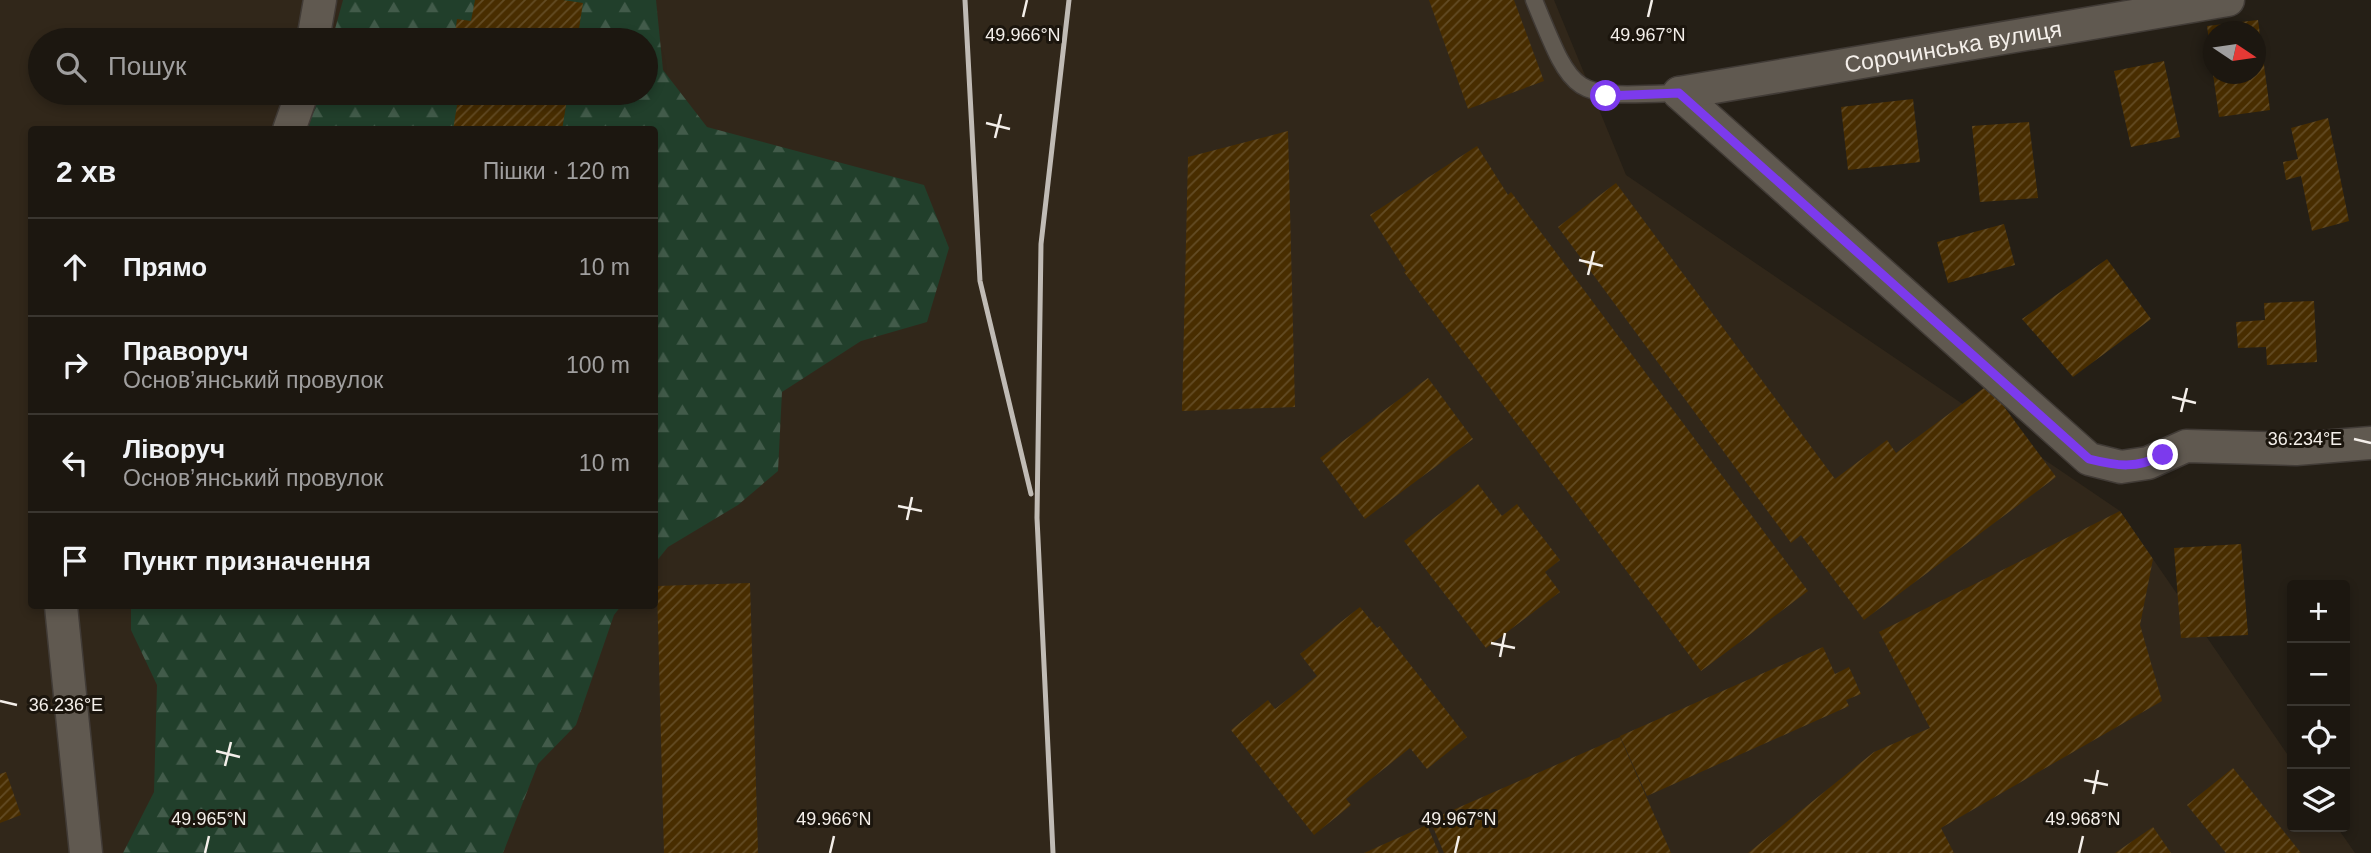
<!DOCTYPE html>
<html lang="uk">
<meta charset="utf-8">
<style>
body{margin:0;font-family:Arial,sans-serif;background:#29241e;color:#f1f3f6}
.controls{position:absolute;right:21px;bottom:21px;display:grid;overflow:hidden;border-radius:7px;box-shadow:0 4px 10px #0003}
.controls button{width:63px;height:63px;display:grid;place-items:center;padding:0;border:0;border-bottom:2px solid #3a3630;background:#1c1710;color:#f1f3f6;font:35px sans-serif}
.compass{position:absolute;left:2203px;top:21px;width:63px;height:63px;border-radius:50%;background:#1c1710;box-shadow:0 4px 10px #0003;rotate:103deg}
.stop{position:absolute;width:21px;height:21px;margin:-16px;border:5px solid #7c3aed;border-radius:50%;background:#fff}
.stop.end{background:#7c3aed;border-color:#fff;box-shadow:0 2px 7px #0008}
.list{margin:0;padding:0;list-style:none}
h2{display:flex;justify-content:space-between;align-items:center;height:91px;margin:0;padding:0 28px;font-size:30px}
h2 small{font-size:23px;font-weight:400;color:#a09f9f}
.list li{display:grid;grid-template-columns:46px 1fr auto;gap:21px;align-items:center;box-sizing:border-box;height:98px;padding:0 28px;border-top:2px solid #3a3630}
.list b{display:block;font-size:26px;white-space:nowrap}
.list p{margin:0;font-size:23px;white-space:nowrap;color:#a09f9f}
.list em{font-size:23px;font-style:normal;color:#a09f9f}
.icon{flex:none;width:38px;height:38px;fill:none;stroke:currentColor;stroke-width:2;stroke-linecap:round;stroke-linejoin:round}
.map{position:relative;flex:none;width:2371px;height:853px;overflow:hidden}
.search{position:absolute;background:#1c1710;box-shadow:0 4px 10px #0003;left:28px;top:28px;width:630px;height:77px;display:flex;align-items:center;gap:18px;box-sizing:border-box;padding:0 24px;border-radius:38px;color:#a09f9f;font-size:26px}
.panel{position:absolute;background:#1c1710;box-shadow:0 4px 10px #0003;left:28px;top:126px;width:630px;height:483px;border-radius:7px}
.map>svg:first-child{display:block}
</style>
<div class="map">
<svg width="2371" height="853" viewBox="0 0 2371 853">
<defs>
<pattern id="forest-firs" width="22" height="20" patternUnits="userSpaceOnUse" patternTransform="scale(1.75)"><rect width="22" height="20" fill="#213f2b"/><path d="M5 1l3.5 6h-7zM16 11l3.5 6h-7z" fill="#425b4a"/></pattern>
<pattern id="building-hatch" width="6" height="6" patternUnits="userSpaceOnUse" patternTransform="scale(1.75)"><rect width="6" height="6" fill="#482d00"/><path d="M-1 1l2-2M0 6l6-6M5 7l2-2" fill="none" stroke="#634c25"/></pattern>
</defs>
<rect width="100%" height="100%" fill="#251f16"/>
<!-- built -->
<path fill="#31271a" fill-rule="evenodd" d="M 0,0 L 1554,0 L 1626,175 L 2120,511 L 2292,761 L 2292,827 L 2337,827 L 2355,853 L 0,853 ZM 40,40 L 646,40 L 646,93 L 40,93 ZM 32,130 L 654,130 L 654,606 L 32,606 Z"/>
<!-- forest -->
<g fill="url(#forest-firs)">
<polygon points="343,0 656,0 663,70 707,127 924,185 949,248 927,322 861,341 782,392 778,471 738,505 668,547 655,563 654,130 308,130 318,93 646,93 646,40 332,40"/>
<polygon points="131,606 621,606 614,615 576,725 538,764 503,853 123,853 154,792 157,685 131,630"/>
</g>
<!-- building -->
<g fill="url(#building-hatch)">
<polygon points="475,0 563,0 583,3 578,35 592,37 592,40 454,40 457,19 471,21"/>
<polygon points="1429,0 1514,0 1544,81 1468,109"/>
<polygon points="2258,20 2270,110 2219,117 2213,74 2256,74 2256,32 2214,32 2212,63 2207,26"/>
<polygon points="2164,61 2180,137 2131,147 2114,71"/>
<polygon points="459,93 568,93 562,130 453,130"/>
<polygon points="1913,99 1920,162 1848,170 1841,107"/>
<polygon points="2328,118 2349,221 2312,231 2301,176 2286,180 2283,162 2298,159 2291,128"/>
<polygon points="2029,122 2038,198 1980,202 1972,126"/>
<polygon points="1288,131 1295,407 1182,411 1188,157"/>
<polygon points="1477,146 1508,195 1511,192 1808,591 1701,671 1404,272 1406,271 1370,215"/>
<polygon points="1616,183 1835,479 1887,440 1896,453 1988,385 2056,477 1864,620 1801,535 1791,543 1558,227"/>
<polygon points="2004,224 2015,265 1948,283 1937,242"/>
<polygon points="2107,259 2151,319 2073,377 2022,319"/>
<polygon points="2314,301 2317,362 2267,365 2266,347 2238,348 2236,322 2265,320 2264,303"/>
<polygon points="1428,378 1473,439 1365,519 1320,458"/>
<polygon points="1478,484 1502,516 1517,504 1560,560 1545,572 1560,592 1486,648 1404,541"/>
<polygon points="2120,511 2153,559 2140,625 2162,701 1941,828 1954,853 1748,853 1874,752 1930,728 1879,632"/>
<polygon points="2241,544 2248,635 2181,638 2174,548"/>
<polygon points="750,583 758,853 664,853 657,586"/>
<polygon points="1360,607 1377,628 1380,626 1467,737 1427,769 1410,748 1346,799 1351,805 1314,835 1231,730 1268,700 1275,709 1317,676 1300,654"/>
<polygon points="1823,647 1835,674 1849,667 1861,694 1846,700 1849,706 1647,796 1620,736"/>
<polygon points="1620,737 1671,853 1444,853 1430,820"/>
<polygon points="2233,768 2301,853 2226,853 2187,805"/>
<polygon points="6,772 21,815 0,823 0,774"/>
<polygon points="1427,825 1439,853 1364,853"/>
<polygon points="2153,827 2171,853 2115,853"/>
</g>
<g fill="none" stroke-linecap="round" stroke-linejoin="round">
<defs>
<path id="lane" d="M 1534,0 C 1575,100 1571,97 1679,93"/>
<g id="street">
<polyline points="313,40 320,0"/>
<polyline points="1679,93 2089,459 2121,467 2148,463 2186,446 2296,449 2371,443"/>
<path id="s1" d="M 1679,93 L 2228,0"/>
<polyline points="289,130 302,93"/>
<polyline points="61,606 86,853"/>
</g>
</defs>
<!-- lane casing -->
<use href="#lane" stroke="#413b36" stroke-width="19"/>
<!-- street casing -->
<use href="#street" stroke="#413b36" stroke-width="35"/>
<!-- lane -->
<use href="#lane" stroke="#605950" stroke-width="16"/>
<!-- street -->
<use href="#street" stroke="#605950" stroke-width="32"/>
<!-- rail -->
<g stroke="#c0bbb5" stroke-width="5">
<polyline points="965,0 980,281 1031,494"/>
<polyline points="1053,853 1037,518 1041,244 1069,0"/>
</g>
</g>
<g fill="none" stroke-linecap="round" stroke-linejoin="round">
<!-- route -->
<path stroke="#7c3aed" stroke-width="9" d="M 1606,96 L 1679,93 L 2089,459 C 2117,466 2137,469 2163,455"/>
</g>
<!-- ticks -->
<path fill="none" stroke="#f4efea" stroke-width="2.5" d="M 1023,17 L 1027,0M 1648,17 L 1652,0M 986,123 L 1010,129M 995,138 L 1001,114M 1579,260 L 1603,266M 1588,275 L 1594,251M 2172,397 L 2196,403M 2181,412 L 2187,388M 2354,439 L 2371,443M 898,506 L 922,511M 907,520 L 912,497M 1491,643 L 1515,648M 1500,657 L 1505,633M 0,701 L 17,705M 216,751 L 240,757M 225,766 L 231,742M 2084,780 L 2108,785M 2093,794 L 2098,770M 205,853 L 209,836M 830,853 L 834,836M 1455,853 L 1459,836M 2079,853 L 2083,836"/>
<g text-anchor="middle" stroke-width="6" stroke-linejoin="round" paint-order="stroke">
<!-- street labels -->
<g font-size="23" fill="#f4efea" stroke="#1b150d">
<text dy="8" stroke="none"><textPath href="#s1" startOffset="278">Сорочинська вулиця</textPath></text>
</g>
</g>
<g font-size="18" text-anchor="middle" fill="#f4efea" stroke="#1b150d" stroke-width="6" stroke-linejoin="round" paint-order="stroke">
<text x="1023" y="41">49.966°N</text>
<text x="1648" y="41">49.967°N</text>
<text x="2305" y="445">36.234°E</text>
<text x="66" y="711">36.236°E</text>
<text x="209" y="825">49.965°N</text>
<text x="834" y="825">49.966°N</text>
<text x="1459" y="825">49.967°N</text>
<text x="2083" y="825">49.968°N</text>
</g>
</svg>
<div class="controls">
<button>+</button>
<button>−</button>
<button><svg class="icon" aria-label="locate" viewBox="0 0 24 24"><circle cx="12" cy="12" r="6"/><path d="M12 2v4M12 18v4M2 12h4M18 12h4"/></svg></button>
<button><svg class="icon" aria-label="layers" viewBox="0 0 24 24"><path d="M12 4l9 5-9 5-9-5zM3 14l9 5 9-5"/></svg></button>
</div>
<svg class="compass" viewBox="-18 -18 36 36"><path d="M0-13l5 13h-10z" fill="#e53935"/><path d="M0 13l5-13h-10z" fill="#a09f9f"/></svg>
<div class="stop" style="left:1606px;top:96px"></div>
<div class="stop end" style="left:2163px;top:455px"></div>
<div class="search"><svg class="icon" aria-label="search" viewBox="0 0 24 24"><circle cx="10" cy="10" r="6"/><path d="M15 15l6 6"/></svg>Пошук</div>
<section class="panel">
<h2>2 хв<small>Пішки · 120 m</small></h2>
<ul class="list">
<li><svg class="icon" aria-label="ahead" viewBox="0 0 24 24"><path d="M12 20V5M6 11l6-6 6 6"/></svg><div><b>Прямо</b></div><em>10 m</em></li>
<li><svg class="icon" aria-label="right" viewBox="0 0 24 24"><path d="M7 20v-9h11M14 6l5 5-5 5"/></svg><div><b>Праворуч</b><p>Основ’янський провулок</p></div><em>100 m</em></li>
<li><svg class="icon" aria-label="left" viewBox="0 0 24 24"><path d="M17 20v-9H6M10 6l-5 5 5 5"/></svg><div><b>Ліворуч</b><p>Основ’янський провулок</p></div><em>10 m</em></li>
<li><svg class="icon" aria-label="arrive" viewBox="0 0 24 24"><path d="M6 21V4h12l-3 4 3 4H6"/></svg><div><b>Пункт призначення</b></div></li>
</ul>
</section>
</div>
